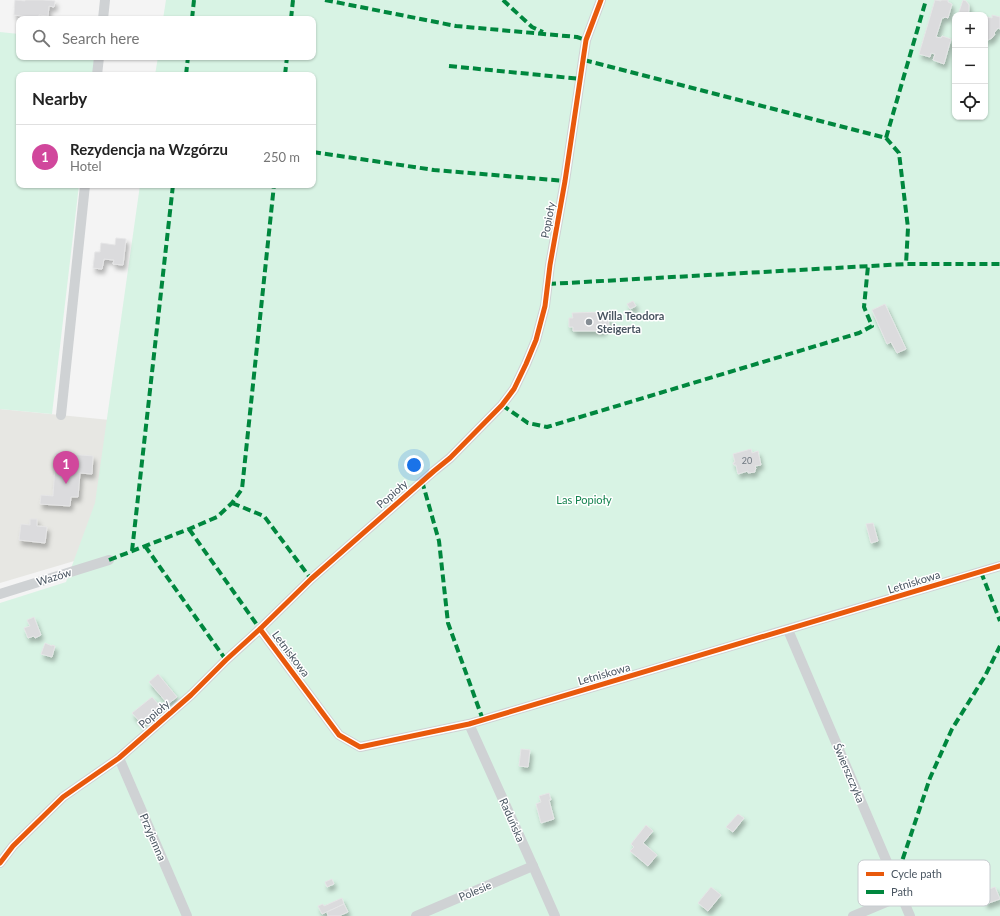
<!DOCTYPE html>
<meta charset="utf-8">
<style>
body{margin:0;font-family:Lato,sans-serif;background:#f6f6f6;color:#222}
.controls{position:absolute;right:12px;top:12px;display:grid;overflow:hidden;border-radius:8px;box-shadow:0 1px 3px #0004}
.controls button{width:36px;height:36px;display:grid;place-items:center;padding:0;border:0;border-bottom:1px solid #e0e0e0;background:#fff;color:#222;font:20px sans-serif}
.you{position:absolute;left:414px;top:465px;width:14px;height:14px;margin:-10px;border:3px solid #fff;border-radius:50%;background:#1a73e8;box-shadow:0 0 0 6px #1a73e833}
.badge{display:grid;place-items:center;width:26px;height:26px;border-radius:50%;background:#0b8043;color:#fff;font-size:13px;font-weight:700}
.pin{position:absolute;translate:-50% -33px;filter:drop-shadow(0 1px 2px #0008)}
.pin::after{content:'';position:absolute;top:21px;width:14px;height:12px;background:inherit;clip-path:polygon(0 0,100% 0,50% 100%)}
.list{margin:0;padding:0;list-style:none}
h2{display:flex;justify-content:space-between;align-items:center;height:52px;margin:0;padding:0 16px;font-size:17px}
h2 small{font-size:13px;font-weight:400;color:#767676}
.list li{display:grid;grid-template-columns:26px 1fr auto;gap:12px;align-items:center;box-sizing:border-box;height:64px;padding:0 16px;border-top:1px solid #e0e0e0}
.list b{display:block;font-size:15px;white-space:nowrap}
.list p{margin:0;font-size:13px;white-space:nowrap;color:#767676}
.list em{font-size:13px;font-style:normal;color:#767676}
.icon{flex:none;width:22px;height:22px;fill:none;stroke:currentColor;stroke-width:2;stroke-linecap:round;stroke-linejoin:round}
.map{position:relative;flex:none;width:1000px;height:916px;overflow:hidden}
.search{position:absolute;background:#fff;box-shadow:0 1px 3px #0004;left:16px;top:16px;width:300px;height:44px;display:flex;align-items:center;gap:10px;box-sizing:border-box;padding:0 14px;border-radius:8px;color:#767676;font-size:15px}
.panel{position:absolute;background:#fff;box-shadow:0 1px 3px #0004;left:16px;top:72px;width:300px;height:116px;border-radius:8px}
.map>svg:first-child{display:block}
</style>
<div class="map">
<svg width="1000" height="916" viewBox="0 0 1000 916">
<defs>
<filter id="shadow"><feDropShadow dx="2.5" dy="4.5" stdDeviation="2" flood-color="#0004"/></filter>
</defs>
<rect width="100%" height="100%" fill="#f4f4f4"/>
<!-- commercial -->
<polygon fill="#e7e7e3" points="0,409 120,421 108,551 0,583"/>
<!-- green -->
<g fill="#d8f3e4" fill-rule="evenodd">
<path d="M 166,0 L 1000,0 L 1000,916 L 0,916 L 0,603 L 66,582 L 95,503 L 140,185 L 313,185 L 313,75 L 155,75 L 158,57 L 313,57 L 313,19 L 163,19 ZM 955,15 L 985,15 L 985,117 L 955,117 Z"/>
<polygon points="0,32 19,34 19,57 95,57 93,75 19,75 19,185 79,185 52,414 0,409"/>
</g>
<!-- building -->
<g fill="#dbdbdd" stroke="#e5e5e6" filter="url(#shadow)">
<polygon points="15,0 25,1 25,0 43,0 55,1 54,7 49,6 48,16 39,15 39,18 14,15"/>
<polygon points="935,0 941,1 941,0 948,0 948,2 952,4 948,18 945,17 944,18 942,18 936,37 941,38 942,36 951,39 944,64 933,60 935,54 931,53 930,57 919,54"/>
<polygon points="963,0 966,1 969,5 969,10 968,15 958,15"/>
<polygon points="992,15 1000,17 1000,29 998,28 994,33 995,34 992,38 986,41 985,25 987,23 986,23 987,17 992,18"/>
<polygon points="116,238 126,239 123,265 113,264 114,260 104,259 102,269 93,268 95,252 100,252 101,243 115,245"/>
<polygon points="633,301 636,306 630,309 627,304"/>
<polygon points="885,304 906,349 897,353 891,342 887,344 872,310"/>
<polygon points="604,312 604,316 608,316 609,326 604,326 604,331 573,331 573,327 569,327 569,318 573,318 572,313"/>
<polygon points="751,449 752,453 758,451 761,465 755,466 756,469 755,470 755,472 748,473 748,471 738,474 736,465 734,465 733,463 735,462 733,454"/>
<polygon points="56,453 93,456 92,474 80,473 78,497 71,497 70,506 40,504 41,495 53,496"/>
<polygon points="30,519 37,519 37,526 47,527 45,543 19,540 21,524 30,525"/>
<polygon points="873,523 878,541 871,543 866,524"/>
<polygon points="34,617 41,635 35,638 34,636 28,638 24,628 30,626 27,620"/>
<polygon points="45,643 52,646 52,645 55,646 52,657 41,654"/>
<polygon points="158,674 177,697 168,704 149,682"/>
<polygon points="152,697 161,707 141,723 132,713"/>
<polygon points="521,749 530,750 528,767 519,766"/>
<polygon points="549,793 551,800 549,800 554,819 541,823 536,804 541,802 539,796"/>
<polygon points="738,814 744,818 733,832 726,827"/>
<polygon points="646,825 653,831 643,843 657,855 648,866 630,851 634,847 631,844"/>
<polygon points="332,879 334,884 327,887 325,882"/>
<polygon points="711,887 721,895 708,911 698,903"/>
<polygon points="995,887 1000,899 986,904 981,892"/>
<polygon points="342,898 344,904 322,914 318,906 323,904 324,906"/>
<polygon points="344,904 348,912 339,916 328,916 327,912"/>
</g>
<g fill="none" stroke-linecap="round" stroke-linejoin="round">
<!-- minor -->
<g stroke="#cfd2d4" stroke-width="10">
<polyline points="103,19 105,0"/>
<polyline points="97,75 99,57"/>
<polyline points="61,415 85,185"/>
<polyline points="0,594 109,560"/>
<polyline points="260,629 339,735 360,747 469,724 1000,566"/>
<polyline points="788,630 910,916"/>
<polyline points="469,724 533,866 555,916"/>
<polyline points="119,758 187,916"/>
<polyline points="0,863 13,846 63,797 119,758 191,695 226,660 260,629 311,579 434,471 450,458 502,405 514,389 526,364 536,340 545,306 550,265 565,181 586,40 601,0"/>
<polyline points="416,916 533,866"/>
<polyline points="853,916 901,896"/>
</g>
<!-- quiet -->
<g stroke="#00873e" stroke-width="4" stroke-dasharray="8 4" stroke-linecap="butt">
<polyline points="325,0 456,26 577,37 586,40"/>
<polyline points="503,0 532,27 543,32"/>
<polyline points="192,19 194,0"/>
<polyline points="291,19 293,0"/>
<polyline points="584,60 886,138 926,0"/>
<polyline points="449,66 581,79"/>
<polyline points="186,75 188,57"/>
<polyline points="285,75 287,57"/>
<polyline points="886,138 899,153 908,228 906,264"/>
<polyline points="313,152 434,170 565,181"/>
<polyline points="548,284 906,264 1000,264"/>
<polyline points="502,405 528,423 547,427 859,333 872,326 864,307 868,266"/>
<polyline points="422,481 439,541 448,623 483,720"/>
<polyline points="232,503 264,516 311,579"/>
<polyline points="189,529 260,629"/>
<polyline points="145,546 226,660"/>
<polyline points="132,551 173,185"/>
<polyline points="109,560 189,529 217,517 232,503 242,489 274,185"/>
<polyline points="981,572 1000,621"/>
<polyline points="895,882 930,778 952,729 985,676 1000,646"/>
</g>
<defs>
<g id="cycleway">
<polyline points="260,629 339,735 360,747 469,724 1000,566"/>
<polyline points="0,863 13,846 63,797 119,758 191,695 226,660 260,629 311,579 434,471 450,458 502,405 514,389 526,364 536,340 545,306 550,265 565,181 586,40 601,0"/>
</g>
</defs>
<!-- cycleway casing -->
<use href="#cycleway" stroke="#fff" stroke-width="8"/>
<!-- cycleway -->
<use href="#cycleway" stroke="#e8590c" stroke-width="5"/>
</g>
<!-- markers -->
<circle fill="#858d94" stroke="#fff" stroke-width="1.5" cx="589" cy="322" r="4"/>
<g text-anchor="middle" stroke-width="3" stroke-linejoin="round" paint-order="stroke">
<!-- number labels -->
<g font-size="9" fill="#6f7881">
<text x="747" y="464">20</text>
</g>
<!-- street labels -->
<g font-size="11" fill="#495561" stroke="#fff">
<text transform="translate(548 220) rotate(-79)" y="4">Popioły</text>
<text transform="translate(392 494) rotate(-41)" y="4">Popioły</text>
<text transform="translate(54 577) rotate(-17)" y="4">Wazów</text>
<text transform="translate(914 582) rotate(-17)" y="4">Letniskowa</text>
<text transform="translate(291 654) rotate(53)" y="4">Letniskowa</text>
<text transform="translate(604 674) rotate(-16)" y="4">Letniskowa</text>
<text transform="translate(154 714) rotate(-41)" y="4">Popioły</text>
<text transform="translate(849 773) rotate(67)" y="4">Świerszczyka</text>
<text transform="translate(512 820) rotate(66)" y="4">Raduńska</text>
<text transform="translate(153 837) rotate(67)" y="4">Przyjemna</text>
<text transform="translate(475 891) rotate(-23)" y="4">Polesie</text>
</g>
<!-- poi labels -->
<g font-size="11" font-weight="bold" fill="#495561" stroke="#fff" text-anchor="start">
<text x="597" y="320">Willa Teodora<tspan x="597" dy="13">Steigerta</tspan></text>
</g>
<!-- park labels -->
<g font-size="11" fill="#14834f" stroke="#fff">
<text x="584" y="504">Las Popioły</text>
</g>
</g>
<!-- legend -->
<rect x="858" y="860" width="132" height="46" rx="6" fill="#fff" stroke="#c8ccd0" stroke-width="1"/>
<rect x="866" y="872" width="18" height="4" fill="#e8590c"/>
<rect x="866" y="890" width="18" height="4" fill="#00873e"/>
<g font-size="11" fill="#495561">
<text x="891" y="878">Cycle path</text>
<text x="891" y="896">Path</text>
</g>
</svg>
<div class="controls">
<button>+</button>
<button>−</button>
<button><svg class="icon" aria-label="locate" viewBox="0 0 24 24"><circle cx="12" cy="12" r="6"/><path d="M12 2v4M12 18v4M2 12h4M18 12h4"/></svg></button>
</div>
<div class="you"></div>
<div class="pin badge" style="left:66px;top:484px;background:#d1479c">1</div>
<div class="search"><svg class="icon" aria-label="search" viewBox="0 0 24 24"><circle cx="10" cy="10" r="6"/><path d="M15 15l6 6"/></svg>Search here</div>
<section class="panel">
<h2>Nearby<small></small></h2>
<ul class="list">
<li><span class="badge" style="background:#d1479c">1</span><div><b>Rezydencja na Wzgórzu</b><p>Hotel</p></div><em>250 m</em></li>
</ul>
</section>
</div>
